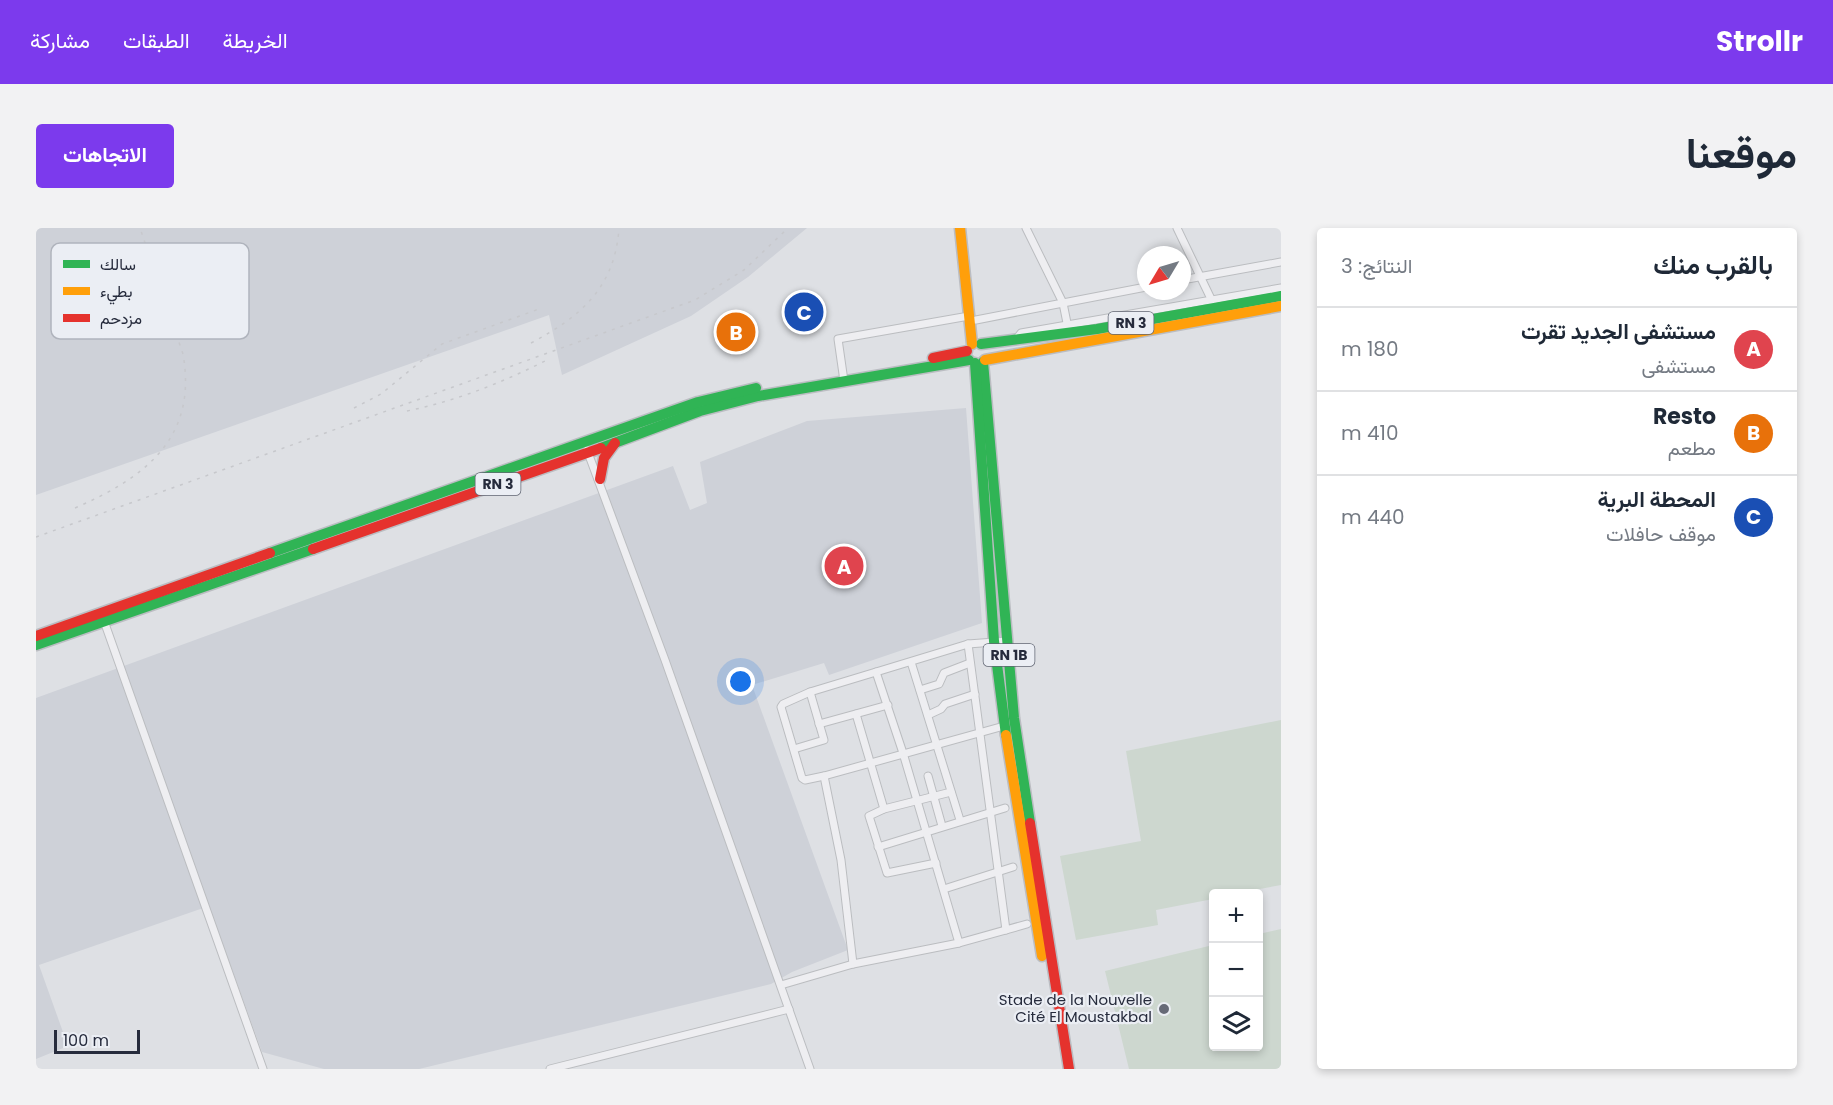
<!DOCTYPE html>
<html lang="ar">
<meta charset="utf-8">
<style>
body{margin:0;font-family:Poppins,Vazirmatn,sans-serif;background:#f2f2f3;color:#1f2937;direction:rtl}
.controls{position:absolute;right:18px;bottom:18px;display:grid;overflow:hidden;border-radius:6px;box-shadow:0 3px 9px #0003}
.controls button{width:54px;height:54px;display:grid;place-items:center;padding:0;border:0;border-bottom:2px solid #e0e1e3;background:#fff;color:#1f2937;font:30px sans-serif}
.compass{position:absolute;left:1101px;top:18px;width:54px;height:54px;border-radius:50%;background:#fff;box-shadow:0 3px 9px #0003;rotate:232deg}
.scale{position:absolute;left:18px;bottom:15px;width:86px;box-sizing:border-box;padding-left:6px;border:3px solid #262b3c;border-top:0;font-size:16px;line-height:21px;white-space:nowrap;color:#262b3c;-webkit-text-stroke:4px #ebeef4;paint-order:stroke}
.you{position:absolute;left:705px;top:454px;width:21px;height:21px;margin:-15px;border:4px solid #fff;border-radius:50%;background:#1a73e8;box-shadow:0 0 0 9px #1a73e833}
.badge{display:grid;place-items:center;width:39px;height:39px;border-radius:50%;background:#7c3aed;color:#fff;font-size:20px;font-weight:700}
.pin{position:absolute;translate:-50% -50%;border:3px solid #fff;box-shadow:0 2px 6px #0006}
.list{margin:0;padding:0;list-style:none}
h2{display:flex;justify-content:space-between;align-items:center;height:78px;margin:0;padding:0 24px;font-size:26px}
h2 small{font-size:20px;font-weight:400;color:#747a83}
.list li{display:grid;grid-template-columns:39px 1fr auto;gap:18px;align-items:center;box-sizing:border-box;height:84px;padding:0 24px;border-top:2px solid #e0e1e3}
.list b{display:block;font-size:22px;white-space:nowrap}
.list p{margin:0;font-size:20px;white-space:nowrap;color:#747a83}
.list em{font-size:20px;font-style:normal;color:#747a83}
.icon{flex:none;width:33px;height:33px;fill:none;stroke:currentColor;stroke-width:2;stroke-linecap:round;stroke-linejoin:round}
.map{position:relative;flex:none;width:1245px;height:841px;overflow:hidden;direction:ltr;border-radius:6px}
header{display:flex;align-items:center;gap:36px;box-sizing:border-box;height:84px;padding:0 30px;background:#7c3aed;color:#fff}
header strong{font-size:28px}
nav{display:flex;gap:33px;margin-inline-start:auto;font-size:21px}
.intro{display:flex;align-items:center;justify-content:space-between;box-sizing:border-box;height:144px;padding:0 36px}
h1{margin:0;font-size:42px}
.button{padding:15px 27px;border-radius:6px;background:#7c3aed;color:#fff;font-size:21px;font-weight:700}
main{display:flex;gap:36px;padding:0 36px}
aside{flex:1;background:#fff;border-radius:6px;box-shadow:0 3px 9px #0003}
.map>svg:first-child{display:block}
</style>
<header>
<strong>Strollr</strong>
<nav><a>الخريطة</a><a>الطبقات</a><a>مشاركة</a></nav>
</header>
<div class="intro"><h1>موقعنا</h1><a class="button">الاتجاهات</a></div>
<main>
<aside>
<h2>بالقرب منك<small>النتائج: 3</small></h2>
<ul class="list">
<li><span class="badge" style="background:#e0444e">A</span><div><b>مستشفى الجديد تقرت</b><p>مستشفى</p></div><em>180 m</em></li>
<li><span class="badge" style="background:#e8710a">B</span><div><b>Resto</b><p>مطعم</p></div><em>410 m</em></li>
<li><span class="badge" style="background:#1a4fb4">C</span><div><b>المحطة البرية</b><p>موقف حافلات</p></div><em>440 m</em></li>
</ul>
</aside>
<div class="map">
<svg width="1245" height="841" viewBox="0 0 1245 841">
<rect width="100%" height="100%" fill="#dee0e4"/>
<!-- built -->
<g fill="#ced1d8">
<polygon points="0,0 771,0 712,49 655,88 526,147 513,87 0,267"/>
<polygon points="930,180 946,395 793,447 788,435 716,457 812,722 756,744 735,756 383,841 288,841 226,824 173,678 3,737 32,818 0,831 0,470 637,238 654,282 671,275 664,234 771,193"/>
</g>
<!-- green -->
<g fill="#cdd7cf">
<polygon points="1245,492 1245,657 1202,665 1178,666 1177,671 1120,682 1122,697 1040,712 1024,628 1105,613 1090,523"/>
<polygon points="1245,701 1245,841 1093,841 1069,743 1177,717 1178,818 1222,818 1223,706"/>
</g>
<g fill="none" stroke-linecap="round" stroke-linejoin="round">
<defs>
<g id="street">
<polyline points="990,0 1027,75 1110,59"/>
<polyline points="1141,0 1177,75"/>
<polyline points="1146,52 1245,34"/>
<polyline points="940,92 1027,75 1032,100"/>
<polyline points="981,110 985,105 1245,60"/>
<polyline points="808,153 802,111 933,88"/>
<polyline points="551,222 629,432 774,841"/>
<polyline points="68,393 227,841"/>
<polyline points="972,413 932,416 840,444 867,525 923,715 991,696"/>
<polyline points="932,416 970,702"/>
<polyline points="875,434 924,592"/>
<polyline points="884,462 903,456 908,445 934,435"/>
<polyline points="820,486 848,581"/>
<polyline points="892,487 905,481 909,476 939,466"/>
<polyline points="783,496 852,477"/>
<polyline points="758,521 788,512 774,464"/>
<polyline points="788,548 769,552 766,550 745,479 747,476 774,464 840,444"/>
<polyline points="892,548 906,598"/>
<polyline points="842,619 969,580"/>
<polyline points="900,635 851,645 833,588 848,581 915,564"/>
<polyline points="908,661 977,639"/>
<polyline points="817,736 805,632 788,548 968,498"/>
<polyline points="745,757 817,736 923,715"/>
<polyline points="514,841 753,781"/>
</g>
<g id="fast">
<polyline points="945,116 1061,101 1245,68"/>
<polyline points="947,134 978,490 994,595"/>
<polyline points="939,135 958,413 970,507"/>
<polyline points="565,220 664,183 722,168 933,132"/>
<polyline points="234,325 662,174 720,160"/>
<polyline points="0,417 277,321"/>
</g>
<g id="slow">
<polyline points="924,0 936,116"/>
<polyline points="949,132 1245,78"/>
<polyline points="970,507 1006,728"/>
</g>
<g id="jam">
<polyline points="897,130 931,123"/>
<polyline points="564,251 568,230 579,215"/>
<polyline points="277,321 565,220"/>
<polyline points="0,408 234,325"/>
<polyline points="994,595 1033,841"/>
</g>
</defs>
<!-- street casing -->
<use href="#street" stroke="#bbbdc0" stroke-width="9"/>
<!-- fast casing -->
<use href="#fast" stroke="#bbbdc2" stroke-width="13"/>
<!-- slow casing -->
<use href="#slow" stroke="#bbbdc2" stroke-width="13"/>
<!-- jam casing -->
<use href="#jam" stroke="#bbbdc2" stroke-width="13"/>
<!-- street -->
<use href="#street" stroke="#eeeef1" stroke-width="7"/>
<!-- fast -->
<use href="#fast" stroke="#30b455" stroke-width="10"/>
<!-- slow -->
<use href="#slow" stroke="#ff9f0a" stroke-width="10"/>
<!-- jam -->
<use href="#jam" stroke="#e5322d" stroke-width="10"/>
<!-- rail -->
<g stroke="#c7c8cc" stroke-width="1.5" stroke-dasharray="3 6" stroke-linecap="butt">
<path d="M 495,115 C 544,89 579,60 583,0"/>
<polyline points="318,180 345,166 406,116 503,81"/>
<path d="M 371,183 C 420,173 465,155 509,133"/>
<path d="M 39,280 C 108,250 162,211 147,126 L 104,0"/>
<polyline points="0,309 659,72 708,42 752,0"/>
</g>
</g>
<!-- markers -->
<circle fill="#666a77" stroke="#ebeef4" stroke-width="2" cx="1128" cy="781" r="6"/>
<g text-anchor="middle" stroke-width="4.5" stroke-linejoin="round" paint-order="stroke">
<!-- shield labels -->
<g fill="#ebeef4" stroke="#616673" stroke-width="1.5">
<rect x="1072.5" y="84" width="45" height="22" rx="4.5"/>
<rect x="439.5" y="245" width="45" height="22" rx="4.5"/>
<rect x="947.5" y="416" width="51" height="22" rx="4.5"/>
</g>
<g font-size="14" font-weight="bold" fill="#262b3c">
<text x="1095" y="100">RN 3</text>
<text x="462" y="261">RN 3</text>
<text x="973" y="432">RN 1B</text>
</g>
<!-- poi labels -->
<g font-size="15" fill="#262b3c" stroke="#ebeef4" text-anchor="end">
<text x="1116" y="777">Stade de la Nouvelle<tspan x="1116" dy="17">Cité El Moustakbal</tspan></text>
</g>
</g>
<!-- legend -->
<rect x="15" y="15" width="198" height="96" rx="9" fill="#ebeef4" stroke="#b0b4bd" stroke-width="1.5"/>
<rect x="27" y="32" width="27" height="8" fill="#30b455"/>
<rect x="27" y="59" width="27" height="8" fill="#ff9f0a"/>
<rect x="27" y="86" width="27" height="8" fill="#e5322d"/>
<g font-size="16" fill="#262b3c">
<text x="64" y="42">سالك</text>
<text x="64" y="69">بطيء</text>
<text x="64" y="96">مزدحم</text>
</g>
</svg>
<div class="controls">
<button>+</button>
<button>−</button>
<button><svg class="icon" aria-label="layers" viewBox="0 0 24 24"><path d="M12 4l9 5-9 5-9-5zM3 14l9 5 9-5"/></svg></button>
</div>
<svg class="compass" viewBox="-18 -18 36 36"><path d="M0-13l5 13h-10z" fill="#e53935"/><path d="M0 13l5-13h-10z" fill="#747a83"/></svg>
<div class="scale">100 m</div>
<div class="you"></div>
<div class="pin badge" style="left:808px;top:338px;background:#e0444e">A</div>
<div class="pin badge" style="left:700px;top:104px;background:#e8710a">B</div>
<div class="pin badge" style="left:768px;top:84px;background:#1a4fb4">C</div>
</div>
</main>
